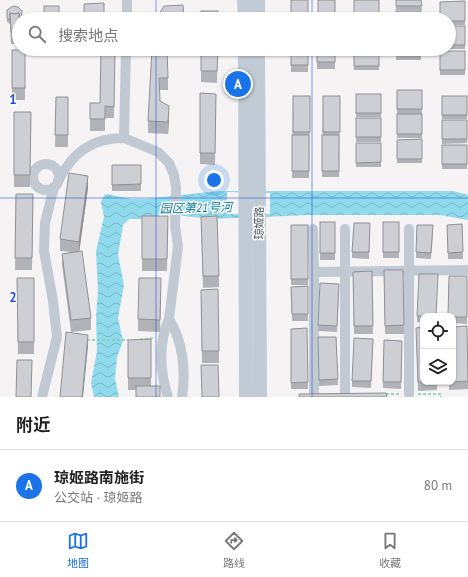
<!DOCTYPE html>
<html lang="zh">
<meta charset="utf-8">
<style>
body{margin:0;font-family:"PT Sans","Noto Sans SC",sans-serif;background:#f2f2f2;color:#222}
.controls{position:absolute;right:12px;bottom:12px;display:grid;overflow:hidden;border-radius:8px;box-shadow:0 1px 3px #0004}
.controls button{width:36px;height:36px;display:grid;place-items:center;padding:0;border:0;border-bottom:1px solid #e0e0e0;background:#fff;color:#222;font:20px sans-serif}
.you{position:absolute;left:214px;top:180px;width:14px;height:14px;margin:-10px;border:3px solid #fff;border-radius:50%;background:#1a73e8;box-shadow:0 0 0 6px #1a73e833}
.badge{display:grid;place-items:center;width:26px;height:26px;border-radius:50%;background:#1a73e8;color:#fff;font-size:13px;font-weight:700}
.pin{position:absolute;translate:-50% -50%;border:2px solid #fff;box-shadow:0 1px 4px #0006}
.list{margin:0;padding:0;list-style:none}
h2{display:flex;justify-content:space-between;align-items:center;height:52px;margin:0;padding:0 16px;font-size:17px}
h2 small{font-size:13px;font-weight:400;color:#767676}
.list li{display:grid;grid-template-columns:26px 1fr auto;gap:12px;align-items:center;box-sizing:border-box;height:72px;padding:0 16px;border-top:1px solid #e0e0e0}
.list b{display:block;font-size:15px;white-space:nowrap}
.list p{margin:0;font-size:13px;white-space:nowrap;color:#767676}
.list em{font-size:13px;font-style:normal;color:#767676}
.icon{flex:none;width:22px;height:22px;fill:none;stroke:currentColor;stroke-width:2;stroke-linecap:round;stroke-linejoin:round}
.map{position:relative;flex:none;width:468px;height:397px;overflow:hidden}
.search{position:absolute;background:#fff;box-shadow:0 1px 3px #0004;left:12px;right:12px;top:12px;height:44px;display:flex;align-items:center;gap:10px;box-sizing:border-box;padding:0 14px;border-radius:22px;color:#767676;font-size:15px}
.sheet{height:124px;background:#fff}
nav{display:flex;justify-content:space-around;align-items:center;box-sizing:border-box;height:56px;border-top:1px solid #e0e0e0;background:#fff;font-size:11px;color:#767676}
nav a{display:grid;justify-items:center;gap:2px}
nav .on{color:#1a73e8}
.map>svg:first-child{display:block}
</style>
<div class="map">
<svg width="468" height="397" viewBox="0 0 468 397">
<defs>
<pattern id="water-waves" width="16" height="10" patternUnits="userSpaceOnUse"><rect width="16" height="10" fill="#90daee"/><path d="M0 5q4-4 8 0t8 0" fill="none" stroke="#78b4c4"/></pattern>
</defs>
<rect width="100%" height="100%" fill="#f5f3f3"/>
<!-- water -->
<polygon fill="url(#water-waves)" points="218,191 453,191 468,195 468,220 440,215 309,215 211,219 168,214 159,215 152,219 129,219 123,225 118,255 124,285 118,318 123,341 117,357 115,379 119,397 94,397 91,383 97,351 96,316 98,291 96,251 104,217 101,202 103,197 107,194 131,199 146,199"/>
<!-- pier -->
<polygon fill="#f5f3f3" points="227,192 270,193 270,214 227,214"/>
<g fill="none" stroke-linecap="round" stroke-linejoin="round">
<!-- path -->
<g stroke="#7ad0a6" stroke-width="1.5" stroke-dasharray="3 2" stroke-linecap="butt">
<polyline points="87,340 129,340"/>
<polyline points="135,340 153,338"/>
<polyline points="386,394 400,394"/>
<polyline points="418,394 441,394 441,397"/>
</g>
<!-- street -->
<g stroke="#c1cad2" stroke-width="10">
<polyline points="127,19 127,0"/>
<polyline points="126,49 124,138 158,152 169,163 174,175 176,187 175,226 178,246 169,319"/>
<circle cx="46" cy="177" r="13"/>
<path d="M 58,181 C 73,152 92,138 124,138"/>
<polyline points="313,229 314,272"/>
<polyline points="409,229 409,394"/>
<polyline points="345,395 345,229"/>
<polyline points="42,397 57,337 53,301 44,251 45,223 54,187"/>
<path d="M 168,397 C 160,373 158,342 169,319 C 183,341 186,371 182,397"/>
<polyline points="314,397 314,272 468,270"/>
</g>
<!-- secondary -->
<g stroke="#c1cbd6" stroke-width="14">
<polyline points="244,0 245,19"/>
<polyline points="258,0 258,19"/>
<polyline points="245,49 246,397"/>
<polyline points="258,49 260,397"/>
</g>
</g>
<!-- wall -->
<g fill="#b0b2b7">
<rect x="354" y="0" width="25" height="19"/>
<polygon points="396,0 421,0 422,10 396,10"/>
<polygon points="465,1 465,25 449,25 449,19"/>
<polygon points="7,10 22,11 21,19 19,19 19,44 11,44 10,24 7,22"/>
<polygon points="449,26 465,26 465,49 440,49 449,49"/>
<polygon points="99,49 115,49 114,118 105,118 105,131 90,131 90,103 100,103 101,50 99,50"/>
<polygon points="152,49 168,78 168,90 159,90 160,101 169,118 168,134 148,133 148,121"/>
<polygon points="201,49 218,49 217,83 201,82"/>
<rect x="291" y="49" width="17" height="23"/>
<rect x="317" y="49" width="18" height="20"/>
<rect x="354" y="49" width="25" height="21"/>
<rect x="396" y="49" width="25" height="11"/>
<rect x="12" y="50" width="13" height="50"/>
<rect x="440" y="51" width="25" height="24"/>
<rect x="397" y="90" width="25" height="24"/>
<polygon points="200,93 216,94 215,165 200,164"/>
<rect x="356" y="94" width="25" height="23"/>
<polygon points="293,96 310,96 309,178 292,178"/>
<polygon points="323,96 340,96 339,177 322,177"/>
<rect x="442" y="96" width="25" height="23"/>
<polygon points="56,97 68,97 68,147 55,147"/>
<polygon points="14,112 31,112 30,187 14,187"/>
<rect x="397" y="114" width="25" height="24"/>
<rect x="356" y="118" width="25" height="24"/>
<polygon points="442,120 467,120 467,143 442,144"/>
<polygon points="422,139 422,163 397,163 397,140"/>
<rect x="356" y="143" width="25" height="24"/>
<rect x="442" y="145" width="25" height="24"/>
<rect x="112" y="165" width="29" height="26"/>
<polygon points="88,188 79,251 91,318 91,330 71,332 62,265 62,254 71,252 60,251 60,239"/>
<polygon points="16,194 33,194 32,270 15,270"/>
<polygon points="142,216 168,216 167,271 142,271"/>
<polygon points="201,217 219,276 219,287 203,288"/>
<rect x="320" y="222" width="15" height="38"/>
<rect x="383" y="222" width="16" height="36"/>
<polygon points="370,223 369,259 352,258 352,252"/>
<polygon points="462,224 463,259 448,259 447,225"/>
<rect x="291" y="225" width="17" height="60"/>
<polygon points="433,232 431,259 416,258 416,252"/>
<polygon points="384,270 403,270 404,334 385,334"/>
<polygon points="372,271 373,334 354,334 353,272"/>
<polygon points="467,276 467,324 453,323 453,316"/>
<polygon points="17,278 34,278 34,354 18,354"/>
<polygon points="308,286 308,321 292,321 291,287"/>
<polygon points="161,290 160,332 138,331 138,319"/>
<polygon points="339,290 337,332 318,331 318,325"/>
<polygon points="201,301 219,351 219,363 202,363"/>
<rect x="417" y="316" width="6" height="6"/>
<polygon points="453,327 468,375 468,389 449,390 449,382 453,382"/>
<polygon points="307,328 308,389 291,389 291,329"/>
<polygon points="416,328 423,382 437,382 437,390 418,391"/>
<polygon points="318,337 336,337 338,385 319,386"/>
<polygon points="151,339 151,386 136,390 128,390 128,340"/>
<polygon points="384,340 402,341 401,389 383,388"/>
<polygon points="373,345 371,388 352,387 352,381"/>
</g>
<!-- shaded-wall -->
<g fill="#909195">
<polygon points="169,106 169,118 168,134 168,122"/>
<polygon points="88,176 88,188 79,254 79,242"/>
<polygon points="88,335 88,347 83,397 82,397"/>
</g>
<!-- building -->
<g fill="#cdcfd5" stroke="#909195">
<rect x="291" y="0" width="17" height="19"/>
<rect x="318" y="0" width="17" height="19"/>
<polygon points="354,0 379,0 379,16 354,17"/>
<polygon points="396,0 421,0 422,6 396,6"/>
<polygon points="465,1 465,21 449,21 449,19 440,19 440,2"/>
<polygon points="104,3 104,14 115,19 99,19 99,18 98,19 85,19 84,18 84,4"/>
<polygon points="183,5 184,19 156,19 164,6"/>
<polygon points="13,6 18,7 22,11 21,18 20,19 19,13 14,14 10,13 10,20 7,18 7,10"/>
<rect x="44" y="6" width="15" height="13"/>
<rect x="201" y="11" width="17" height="8"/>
<rect x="396" y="11" width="25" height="8"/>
<polygon points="10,13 14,14 19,13 19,32 11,32"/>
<rect x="449" y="26" width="16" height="19"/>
<polygon points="101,49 115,49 114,107 105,106 105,119 90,119 90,103 100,103"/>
<polygon points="152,49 167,49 168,78 159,78 160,101 169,106 168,122 148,121"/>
<polygon points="201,49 218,49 217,71 201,71"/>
<rect x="291" y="49" width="17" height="16"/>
<rect x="317" y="49" width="18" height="13"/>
<rect x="354" y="49" width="25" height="17"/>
<rect x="396" y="49" width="25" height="6"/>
<rect x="12" y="50" width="13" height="38"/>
<rect x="440" y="51" width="25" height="19"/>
<rect x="397" y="90" width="25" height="19"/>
<polygon points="200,93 216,94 215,153 200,153"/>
<rect x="356" y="94" width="25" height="19"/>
<rect x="293" y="96" width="17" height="36"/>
<rect x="323" y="96" width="17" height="36"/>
<rect x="442" y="96" width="25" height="19"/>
<polygon points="56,97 68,97 68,135 55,135"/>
<polygon points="14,112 31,112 30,175 14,175"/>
<rect x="397" y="114" width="25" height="20"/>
<rect x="356" y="118" width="25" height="19"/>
<rect x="442" y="120" width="25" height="19"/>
<rect x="292" y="135" width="17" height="36"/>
<rect x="322" y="135" width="17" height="36"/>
<polygon points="422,139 422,159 397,159 397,140"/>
<polygon points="356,143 381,143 381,162 356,163"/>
<rect x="442" y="145" width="25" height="19"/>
<polygon points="112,165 141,165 141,184 112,185"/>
<polygon points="69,173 88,176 79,242 60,239"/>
<polygon points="16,194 33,194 32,258 15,258"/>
<polygon points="142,216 168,216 167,259 142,259"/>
<polygon points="217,216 219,276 203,276 201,217"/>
<rect x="320" y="222" width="15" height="31"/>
<rect x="383" y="222" width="16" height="30"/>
<polygon points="354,223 370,223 369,252 352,252"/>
<polygon points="462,224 463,252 448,253 447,225"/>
<rect x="291" y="225" width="17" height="54"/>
<polygon points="417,225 433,225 431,253 416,252"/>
<polygon points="82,251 91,318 71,320 62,254"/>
<polygon points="384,270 403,270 404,325 385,326"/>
<polygon points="372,271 373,326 354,326 353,272"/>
<polygon points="419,274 438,274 436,316 417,316"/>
<polygon points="449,276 467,276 467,317 453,317 453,316 448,316"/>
<polygon points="17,278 34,278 34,342 18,342"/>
<polygon points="139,278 161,278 160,320 138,319"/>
<polygon points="320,283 339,284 337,326 318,325"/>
<polygon points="308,286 308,314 292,314 291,287"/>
<polygon points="218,289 219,351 202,351 201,290"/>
<polygon points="467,326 468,381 453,382 453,327"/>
<polygon points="423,327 423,382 418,382 416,328"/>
<polygon points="307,328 308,382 291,383 291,329"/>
<polygon points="66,332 88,335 82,397 60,397"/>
<polygon points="318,337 336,337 338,379 319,380"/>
<polygon points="354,338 373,339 371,381 352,381"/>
<polygon points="151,339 151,378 128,378 128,340"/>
<polygon points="384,340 402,341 401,382 383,382"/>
<polygon points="17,360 32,360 31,397 16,397"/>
<polygon points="201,365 218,365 219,397 202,397"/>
<rect x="136" y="386" width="24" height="11"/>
<polygon points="386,393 387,397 299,397 299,394"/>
</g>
<!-- grid -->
<path fill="none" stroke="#1d4ed8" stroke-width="1" stroke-opacity="0.55" d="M 156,0 L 156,19M 312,0 L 312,19M 156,49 L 156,397M 312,49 L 312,397M 0,198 L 468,198"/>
<g text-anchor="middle" stroke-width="3" stroke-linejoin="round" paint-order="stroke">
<!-- street labels -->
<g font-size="11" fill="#4a5661" stroke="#fff">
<text transform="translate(259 223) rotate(-90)" y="4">琼姬路</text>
</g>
<!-- water labels -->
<g font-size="12" font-style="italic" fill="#0c7c9b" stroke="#fff">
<text transform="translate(196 208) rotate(-1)" y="4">园区第21号河</text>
</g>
</g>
<g font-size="13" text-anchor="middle" font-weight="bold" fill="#1d4ed8" stroke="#fff" stroke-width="3" stroke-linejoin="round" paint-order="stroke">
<text x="13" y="104">1</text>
<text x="13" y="302">2</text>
</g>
</svg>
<div class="controls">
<button><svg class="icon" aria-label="locate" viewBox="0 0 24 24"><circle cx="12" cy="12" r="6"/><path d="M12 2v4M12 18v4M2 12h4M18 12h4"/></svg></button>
<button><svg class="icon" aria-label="layers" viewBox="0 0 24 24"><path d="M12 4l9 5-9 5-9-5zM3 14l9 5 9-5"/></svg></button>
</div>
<div class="you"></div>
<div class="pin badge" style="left:238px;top:84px">A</div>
<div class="search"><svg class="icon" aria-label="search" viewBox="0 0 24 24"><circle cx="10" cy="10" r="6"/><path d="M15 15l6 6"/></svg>搜索地点</div>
</div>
<section class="sheet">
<h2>附近<small></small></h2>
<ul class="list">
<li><span class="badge">A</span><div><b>琼姬路南施街</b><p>公交站 · 琼姬路</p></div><em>80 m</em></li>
</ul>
</section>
<nav>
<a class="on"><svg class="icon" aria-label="map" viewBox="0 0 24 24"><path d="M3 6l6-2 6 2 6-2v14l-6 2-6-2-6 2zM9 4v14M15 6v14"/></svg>地图</a>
<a><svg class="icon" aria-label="directions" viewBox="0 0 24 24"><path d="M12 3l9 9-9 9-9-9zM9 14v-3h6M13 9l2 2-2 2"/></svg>路线</a>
<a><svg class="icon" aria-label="saved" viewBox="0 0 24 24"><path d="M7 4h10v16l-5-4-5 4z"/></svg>收藏</a>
</nav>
